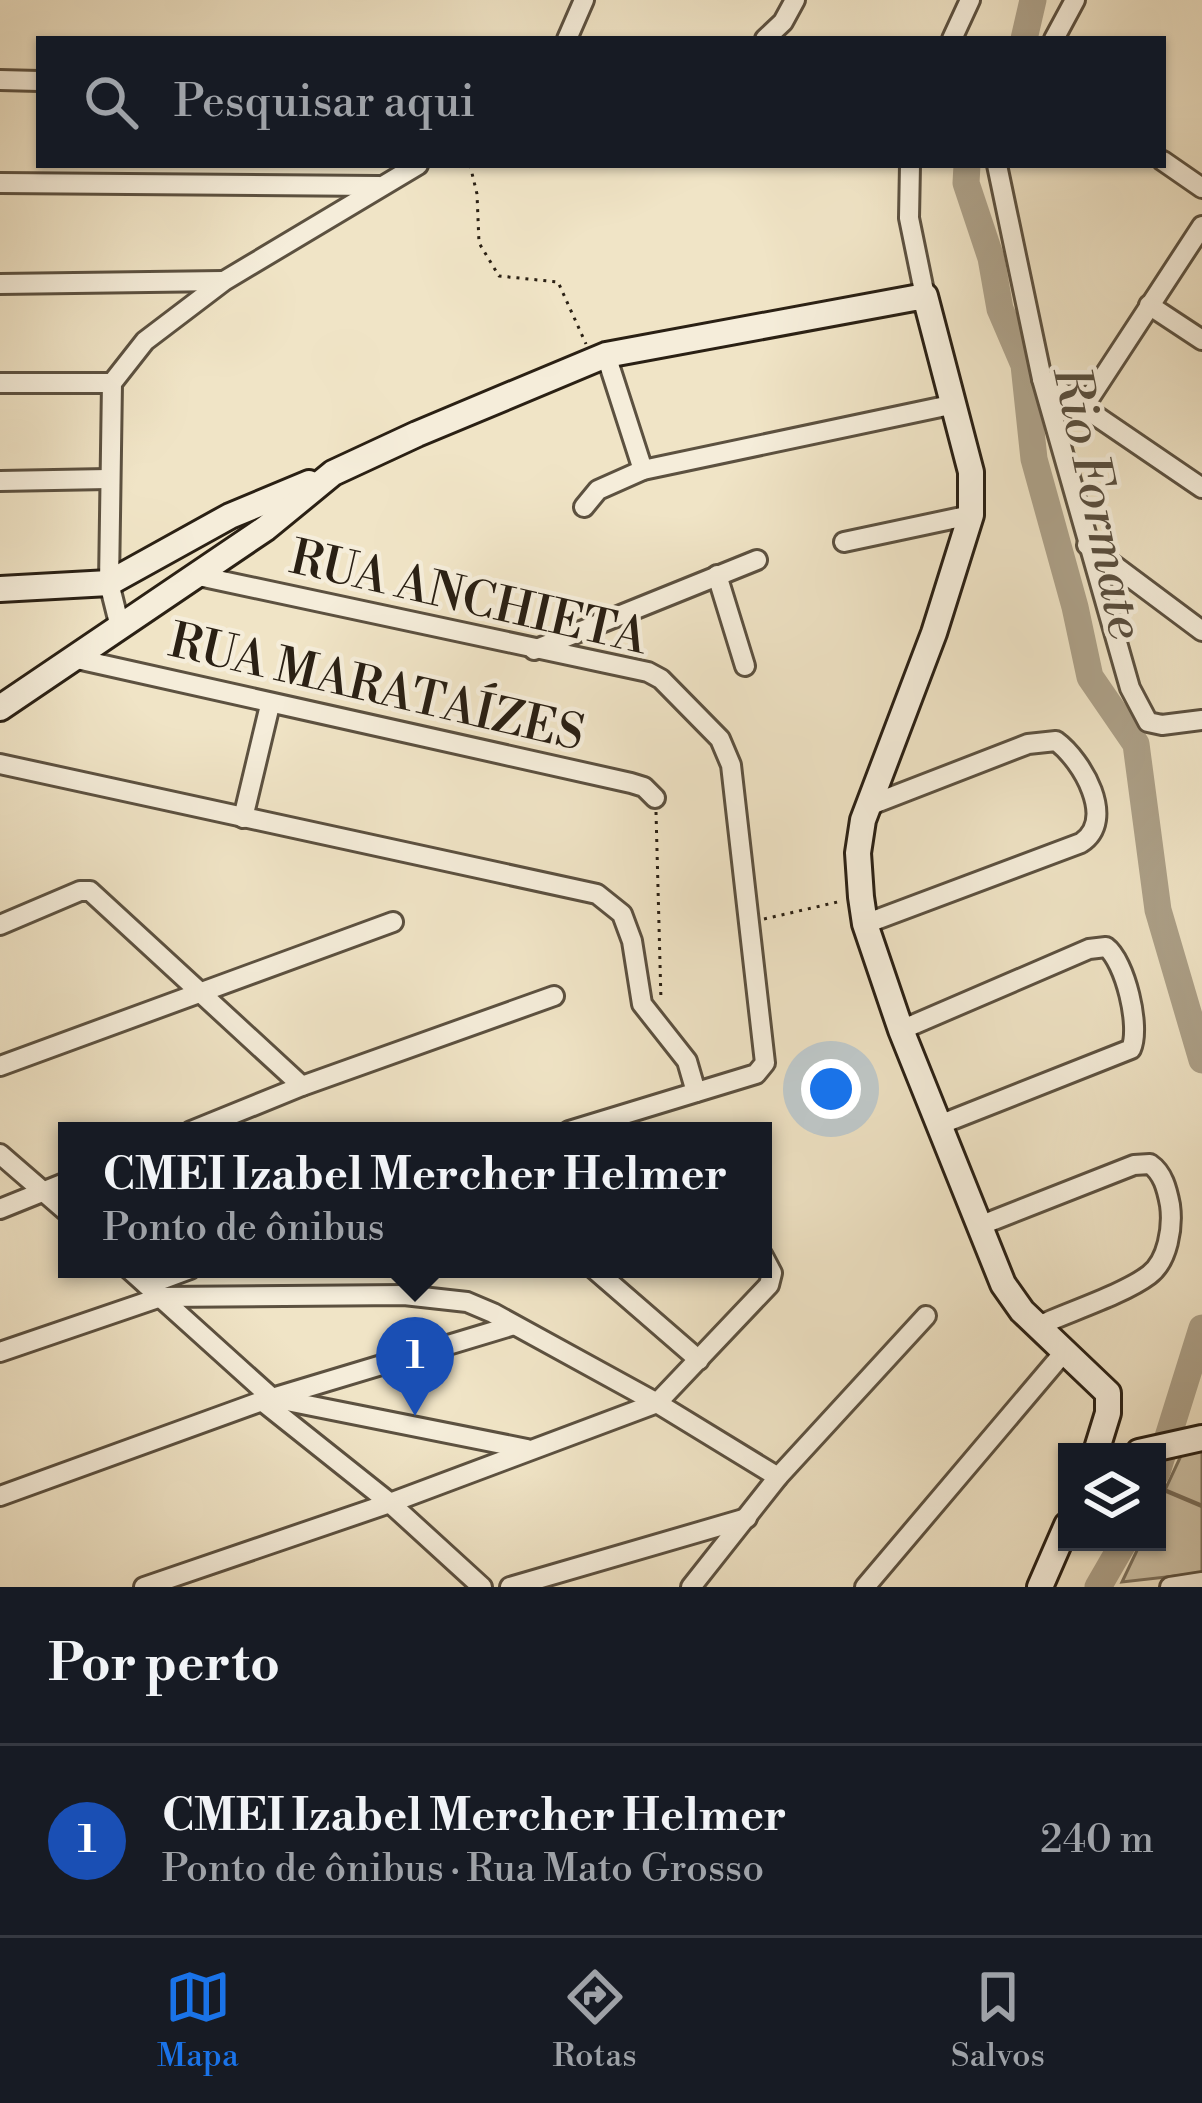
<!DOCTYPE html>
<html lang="pt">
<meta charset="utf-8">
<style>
body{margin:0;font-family:"Libre Bodoni",serif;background:#20242c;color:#f1f3f6}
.controls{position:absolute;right:36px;bottom:36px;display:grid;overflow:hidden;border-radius:0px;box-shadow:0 3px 9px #0004}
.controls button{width:108px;height:108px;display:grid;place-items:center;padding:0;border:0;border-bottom:3px solid #363941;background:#171b24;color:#f1f3f6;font:60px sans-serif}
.you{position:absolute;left:831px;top:1089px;width:42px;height:42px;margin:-30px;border:9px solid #fff;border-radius:50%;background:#1a73e8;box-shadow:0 0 0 18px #1a73e833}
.badge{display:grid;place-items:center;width:78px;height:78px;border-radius:50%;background:#1a73e8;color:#fff;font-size:39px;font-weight:700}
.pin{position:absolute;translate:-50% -99px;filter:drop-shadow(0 3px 6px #0008)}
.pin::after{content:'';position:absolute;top:63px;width:42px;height:36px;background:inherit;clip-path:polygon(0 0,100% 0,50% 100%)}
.popup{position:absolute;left:58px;top:1122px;width:714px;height:156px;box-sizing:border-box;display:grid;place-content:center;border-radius:0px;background:#171b24;filter:drop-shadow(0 3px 9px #0005);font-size:39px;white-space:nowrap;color:#9ea1a6}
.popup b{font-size:45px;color:#f1f3f6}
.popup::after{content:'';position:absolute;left:50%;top:100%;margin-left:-24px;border:24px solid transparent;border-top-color:#171b24}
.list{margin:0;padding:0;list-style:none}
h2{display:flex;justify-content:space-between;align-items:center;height:156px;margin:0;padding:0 48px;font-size:51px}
h2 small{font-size:39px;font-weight:400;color:#9ea1a6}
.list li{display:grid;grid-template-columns:78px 1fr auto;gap:36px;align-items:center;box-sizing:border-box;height:192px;padding:0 48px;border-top:3px solid #363941}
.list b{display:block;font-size:45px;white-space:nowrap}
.list p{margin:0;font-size:39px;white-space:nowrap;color:#9ea1a6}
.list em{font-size:39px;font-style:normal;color:#9ea1a6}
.icon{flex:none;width:66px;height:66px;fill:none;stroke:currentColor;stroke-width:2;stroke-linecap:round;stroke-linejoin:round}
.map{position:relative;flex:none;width:1202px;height:1587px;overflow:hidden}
.search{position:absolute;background:#171b24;box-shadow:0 3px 9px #0004;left:36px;right:36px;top:36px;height:132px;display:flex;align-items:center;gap:30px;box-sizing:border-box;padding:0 42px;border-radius:0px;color:#9ea1a6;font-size:45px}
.sheet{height:348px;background:#171b24}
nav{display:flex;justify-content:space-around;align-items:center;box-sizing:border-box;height:168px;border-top:3px solid #363941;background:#171b24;font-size:33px;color:#9ea1a6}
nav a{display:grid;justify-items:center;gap:6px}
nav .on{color:#1a73e8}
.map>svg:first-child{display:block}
</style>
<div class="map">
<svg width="1202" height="1587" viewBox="0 0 1202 1587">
<rect width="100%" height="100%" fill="#f0e4c6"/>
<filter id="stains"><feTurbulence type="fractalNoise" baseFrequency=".00167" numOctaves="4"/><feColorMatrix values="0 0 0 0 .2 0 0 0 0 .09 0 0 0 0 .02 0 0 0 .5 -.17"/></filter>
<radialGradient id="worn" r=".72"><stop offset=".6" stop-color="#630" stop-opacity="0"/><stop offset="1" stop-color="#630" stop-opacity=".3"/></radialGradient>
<!-- green -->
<polygon fill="#cec3a8" stroke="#7c725e" stroke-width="3" points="1202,1443 1202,1573 1122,1582 1141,1542 1157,1542 1157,1507 1186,1445"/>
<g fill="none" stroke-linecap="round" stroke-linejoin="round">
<!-- stream -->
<polyline stroke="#796d5a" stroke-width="4.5" points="1157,1487 1202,1506"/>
<!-- river -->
<g stroke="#ada189" stroke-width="27">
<polyline points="1024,39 1033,0"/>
<polyline points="967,165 966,183 991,258 1000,309 1024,365 1034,459 1075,607 1090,677 1136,744 1158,910 1202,1060"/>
<polyline points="1157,1472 1202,1328"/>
<polyline points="1098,1587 1124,1542"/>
</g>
<defs>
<g id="street">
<polyline points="567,39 584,0"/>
<polyline points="765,39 783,22 795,0"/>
<polyline points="952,39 970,0"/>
<polyline points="1054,39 1075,0"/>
<polyline points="0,80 39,81"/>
<polyline points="1163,161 1202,188"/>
<polyline points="910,165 909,218 925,296"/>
<polyline points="997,165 1042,379 1130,688 1148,722 1162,725 1202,720"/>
<polyline points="0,183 379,186"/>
<polyline points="0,284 223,281"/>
<polyline points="1149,305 1202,340"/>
<polyline points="606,355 643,470"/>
<polyline points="1042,379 1202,488"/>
<polyline points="0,383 112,383"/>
<polyline points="1083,408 1202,226"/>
<polyline points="0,481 108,479"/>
<polyline points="584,507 598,490 643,470 955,404"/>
<polyline points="844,542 971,515"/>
<polyline points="1087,545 1202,631"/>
<polyline points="194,575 648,672 661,679 720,739 731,765 765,1063 756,1074 569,1131"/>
<polyline points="717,575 745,666"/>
<polyline points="120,627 109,583 112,383 145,341 224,281 418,165"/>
<polyline points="534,650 757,560"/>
<polyline points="77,659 631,783 644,787 655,798"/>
<polyline points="0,764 597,894 622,914 632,941 642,1004 687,1061 696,1092"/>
<polyline points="243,818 270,705"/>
<path d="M 865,924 L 1081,843 C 1117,820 1082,760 1056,741 L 1028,744 L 868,806"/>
<polyline points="0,925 80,891 90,891 302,1086"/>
<path d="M 901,1030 L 1089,949 L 1106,947 C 1125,961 1141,1027 1131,1049 L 939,1125"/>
<polyline points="0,1066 393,922"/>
<polyline points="191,1131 302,1086 554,996"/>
<polyline points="0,1154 67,1212"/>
<polyline points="0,1209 67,1182"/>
<path d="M 979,1226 L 1134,1165 L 1150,1164 C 1163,1173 1167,1189 1170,1205 C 1173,1227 1168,1261 1149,1275 C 1124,1294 1068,1312 1038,1326"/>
<polyline points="129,1269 272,1398 527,1449"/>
<polyline points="594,1269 699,1360"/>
<polyline points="147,1285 190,1269"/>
<polyline points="0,1352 161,1297 404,1295 467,1302 493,1313 657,1403 778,1477"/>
<polyline points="262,1401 390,1503 482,1587"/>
<polyline points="0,1496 262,1401 511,1326"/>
<polyline points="144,1587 390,1503 657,1403 769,1285 772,1273 763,1256"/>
<polyline points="510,1587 747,1518"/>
<polyline points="691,1587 778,1477 926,1316"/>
<polyline points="865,1587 1065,1351"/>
<polyline points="1170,1587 1202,1582"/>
</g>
<g id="secondary">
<polyline points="0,589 109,583 230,516 309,483"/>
<polyline points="0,708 266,528 333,473 417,434 606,355 925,296 971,472 971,515 934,633 863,820 858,853 861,897 865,924 901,1030 1003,1284 1022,1311 1108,1393 1108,1413 1096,1452"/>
<polyline points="1139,1452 1202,1438"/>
<polyline points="1040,1587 1067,1525"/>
</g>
</defs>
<!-- street casing -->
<use href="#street" stroke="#5c5140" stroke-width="24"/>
<!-- secondary casing -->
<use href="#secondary" stroke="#2a2014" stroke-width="30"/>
<!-- path -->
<g stroke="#2a2014" stroke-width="3" stroke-dasharray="3 6" stroke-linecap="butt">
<polyline points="470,165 477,194 479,243 499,276 558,282 586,344"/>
<polyline points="656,812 661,1001"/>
<polyline points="764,919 842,901"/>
</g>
<!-- street -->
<use href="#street" stroke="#f5edda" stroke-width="18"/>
<!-- secondary -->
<use href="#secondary" stroke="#f5edda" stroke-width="24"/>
</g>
<g text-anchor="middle" stroke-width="9" stroke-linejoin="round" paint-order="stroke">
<!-- street labels -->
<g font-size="48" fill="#2a2014" stroke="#f5edda">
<text transform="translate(469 596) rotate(13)" y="17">RUA ANCHIETA</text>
<text transform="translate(377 686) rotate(13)" y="17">RUA MARATAÍZES</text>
</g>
<!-- water labels -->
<g font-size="51" font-style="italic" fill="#584d3d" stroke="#f5edda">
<text transform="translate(1100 502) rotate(78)" y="18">Rio Formate</text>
</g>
</g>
<rect width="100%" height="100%" filter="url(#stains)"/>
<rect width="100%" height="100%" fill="url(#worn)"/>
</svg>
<div class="controls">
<button><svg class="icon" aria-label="layers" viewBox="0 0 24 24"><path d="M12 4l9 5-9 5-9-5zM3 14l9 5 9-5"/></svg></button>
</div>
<div class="you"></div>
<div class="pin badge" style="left:415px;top:1416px;background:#1a4fb4">1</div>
<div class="popup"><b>CMEI Izabel Mercher Helmer</b>Ponto de ônibus</div>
<div class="search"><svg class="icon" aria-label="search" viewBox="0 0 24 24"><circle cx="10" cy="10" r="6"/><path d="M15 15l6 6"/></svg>Pesquisar aqui</div>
</div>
<section class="sheet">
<h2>Por perto<small></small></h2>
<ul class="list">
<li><span class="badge" style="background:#1a4fb4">1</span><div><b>CMEI Izabel Mercher Helmer</b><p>Ponto de ônibus · Rua Mato Grosso</p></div><em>240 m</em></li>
</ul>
</section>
<nav>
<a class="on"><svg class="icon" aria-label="map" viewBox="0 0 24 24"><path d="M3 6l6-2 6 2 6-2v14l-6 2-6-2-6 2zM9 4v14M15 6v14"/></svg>Mapa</a>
<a><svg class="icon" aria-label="directions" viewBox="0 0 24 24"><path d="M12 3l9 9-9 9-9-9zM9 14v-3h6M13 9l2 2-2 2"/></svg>Rotas</a>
<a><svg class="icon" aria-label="saved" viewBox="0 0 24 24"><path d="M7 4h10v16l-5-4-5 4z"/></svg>Salvos</a>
</nav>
